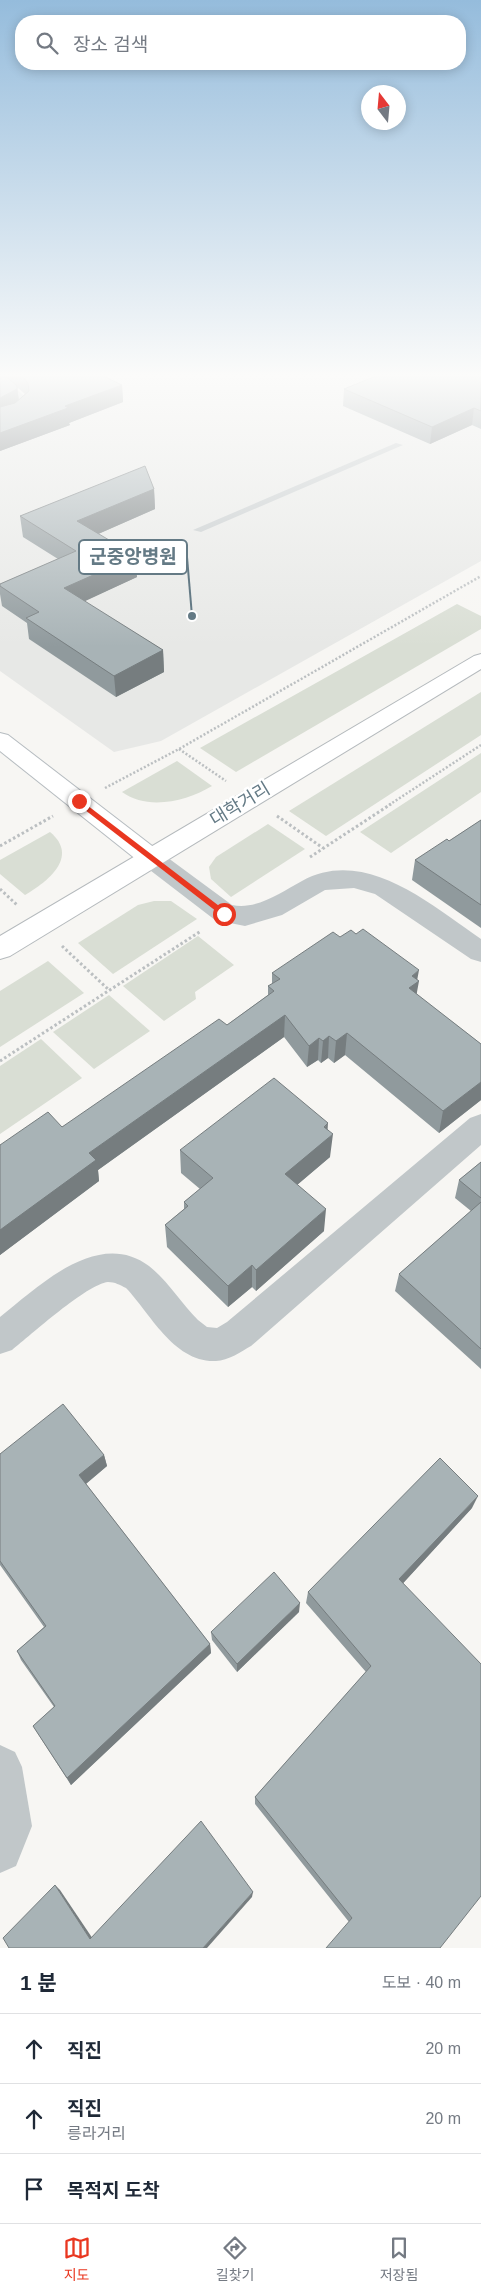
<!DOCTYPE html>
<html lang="ko">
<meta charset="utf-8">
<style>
body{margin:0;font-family:Arial,"Noto Sans KR",sans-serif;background:#f6f6f7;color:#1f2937}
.compass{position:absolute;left:361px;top:85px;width:45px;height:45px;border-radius:50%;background:#fff;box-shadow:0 2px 12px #0003;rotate:344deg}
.stop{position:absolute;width:15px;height:15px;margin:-11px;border:4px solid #e93720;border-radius:50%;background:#fff}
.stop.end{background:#e93720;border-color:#fff;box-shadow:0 1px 5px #0008}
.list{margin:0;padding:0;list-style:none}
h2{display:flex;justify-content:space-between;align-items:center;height:65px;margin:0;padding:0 20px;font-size:21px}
h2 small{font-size:16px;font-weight:400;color:#747a83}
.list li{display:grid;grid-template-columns:32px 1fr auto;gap:15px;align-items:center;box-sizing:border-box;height:70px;padding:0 20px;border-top:1px solid #e0e1e3}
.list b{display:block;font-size:19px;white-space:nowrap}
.list p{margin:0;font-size:16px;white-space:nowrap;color:#747a83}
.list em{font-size:16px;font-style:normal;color:#747a83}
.icon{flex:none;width:28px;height:28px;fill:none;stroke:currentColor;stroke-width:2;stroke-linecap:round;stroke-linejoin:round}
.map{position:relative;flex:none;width:481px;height:1948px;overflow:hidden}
.search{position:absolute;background:#fff;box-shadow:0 2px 12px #0003;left:15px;right:15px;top:15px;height:55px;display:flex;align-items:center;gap:12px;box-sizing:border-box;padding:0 18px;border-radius:20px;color:#747a83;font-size:19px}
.sheet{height:275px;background:#fff}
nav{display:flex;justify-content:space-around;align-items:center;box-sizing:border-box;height:70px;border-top:1px solid #e0e1e3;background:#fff;font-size:14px;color:#747a83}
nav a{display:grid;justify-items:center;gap:2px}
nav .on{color:#e93720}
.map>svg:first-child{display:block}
</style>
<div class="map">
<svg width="481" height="1948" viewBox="0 0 481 1948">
<rect width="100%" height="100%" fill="#f7f6f3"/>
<!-- built -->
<polygon fill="#e7e8e6" points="0,374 481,374 481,561 161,741 114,752 0,671"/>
<!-- green -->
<g fill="#d9ded4">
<polygon points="457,604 481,616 481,629 236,772 200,748"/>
<polygon points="481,692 481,735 326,836 289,811"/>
<polygon points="481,753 481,792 391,853 360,832"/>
<path d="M 177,761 L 212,786 C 187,801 148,811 122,792 Z"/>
<polygon points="268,824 305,849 231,897 211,879 209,867 216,857"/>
<path d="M 50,832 C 80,857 47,882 25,895 L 0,874 L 0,860 Z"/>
<polygon points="154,901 171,901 197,919 113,974 78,943 138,905"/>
<polygon points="198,936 234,965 195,992 196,999 164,1021 123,986"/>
<polygon points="48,961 84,993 0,1047 0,991"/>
<polygon points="109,995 150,1031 94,1069 53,1032"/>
<polygon points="41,1039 82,1078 0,1134 0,1066"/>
</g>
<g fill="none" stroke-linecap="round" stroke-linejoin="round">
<defs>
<polygon id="secondary" points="0,733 8,735 160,852 164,858 160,864 151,867 142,864 0,751"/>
<polygon id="primary" points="481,654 481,669 10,956 0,959 0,936 474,656"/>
</defs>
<!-- secondary casing -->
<use href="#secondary" stroke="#b6bcc0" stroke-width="2"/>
<!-- primary casing -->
<use href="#primary" stroke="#b5babd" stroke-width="2"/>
<!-- path-far1 -->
<g stroke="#bbbfc1" stroke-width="2.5" stroke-dasharray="2 2" stroke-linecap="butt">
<polyline points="179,749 226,781"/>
<polyline points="105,788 179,749 481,576"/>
<polyline points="389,805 481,745"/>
</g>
<!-- path -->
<g stroke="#bbbfc1" stroke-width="3" stroke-dasharray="2.5 2.5" stroke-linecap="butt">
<polyline points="277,816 323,848"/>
<polyline points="0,846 53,816"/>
<polyline points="310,857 391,804"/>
<polyline points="0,889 17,905"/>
<polyline points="62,946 109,990"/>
<polyline points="0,1061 201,931"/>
</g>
<!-- service -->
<g fill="#c1c7c9" fill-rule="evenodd">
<polygon points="0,384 17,389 29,401 29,408 16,419 0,424 0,419 21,407 21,402 11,393 0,389"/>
<polygon points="396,443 403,445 201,532 193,530"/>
</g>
<!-- minor -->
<g fill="#c1c7c9" fill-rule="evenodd">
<path d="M 151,849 L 160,852 L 232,905 C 257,910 280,893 302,881 C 365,846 431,905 481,939 L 481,962 L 471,959 L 375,894 L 354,888 L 325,890 L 282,915 L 245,926 L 215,920 L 142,864 L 138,858 L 142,852 Z"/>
<path d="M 481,1114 L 481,1145 L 251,1346 C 242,1351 228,1361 216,1361 C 174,1363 150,1313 126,1288 C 120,1285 115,1282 108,1282 C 87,1284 31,1335 12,1350 L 0,1354 L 0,1317 C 39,1286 98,1228 149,1266 C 168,1281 181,1303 198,1320 L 207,1327 L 217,1328 L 227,1322 L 470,1118 Z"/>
<polygon points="0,1745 15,1752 22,1767 32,1826 16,1866 0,1873"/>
</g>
<!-- secondary -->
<use href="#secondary" fill="#fff" fill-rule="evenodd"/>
<!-- primary -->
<use href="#primary" fill="#fff" fill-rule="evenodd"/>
</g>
<!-- wall -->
<g fill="#909a9d" fill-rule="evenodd">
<path d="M 0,374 L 99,374 L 122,385 L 123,402 L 69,423 L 70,425 L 0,451 ZM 17,387 L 25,394 L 19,400 Z"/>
<polygon points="481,374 481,429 472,425 430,444 343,406 344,389"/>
<polygon points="154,489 155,509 98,534 137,577 84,601 163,650 164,672 116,697 29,639 27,623 2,606 0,594 0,584 58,559 23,537 20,516"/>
<polygon points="481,820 481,928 412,880 415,860 449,841"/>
<polygon points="340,937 418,980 416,994 481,1044 481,1100 439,1133 345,1055 334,1063 328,1058 321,1063 318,1060 307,1067 284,1037 98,1170 99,1181 0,1255 0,1145 62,1127 227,1025 268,995 268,986 272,984 272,973"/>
<polygon points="328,1129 330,1157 297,1185 324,1231 256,1291 252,1287 228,1307 167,1247 165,1225 184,1209 184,1202 200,1189 181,1173 180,1150"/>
<polygon points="481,1162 481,1369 395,1291 399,1274 471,1211 455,1198 459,1180"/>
<polygon points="0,1454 104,1455 107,1466 86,1484 210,1644 211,1653 71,1785 33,1726 54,1707 21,1660 17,1651 44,1627 0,1565"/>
<polygon points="472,1508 403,1583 481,1896 349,1922 255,1804 255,1797 366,1672 306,1603 308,1592"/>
<polygon points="299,1612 237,1672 212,1640 211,1632"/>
</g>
<!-- shaded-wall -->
<g fill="#767d7f">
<polygon points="122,385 123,402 69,423 70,425 0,451 0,433 65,406"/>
<polygon points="17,386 19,403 0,417 0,398"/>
<polygon points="474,408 472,425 430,444 432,427"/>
<polygon points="154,489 155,509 80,542 77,521"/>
<polygon points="136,556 137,577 66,610 64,588"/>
<polygon points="163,650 164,672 116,697 114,676"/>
<polygon points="419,970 417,981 419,981 415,1003 409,988 412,976"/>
<polygon points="285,1015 284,1037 98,1170 99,1181 0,1255 0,1230 89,1153"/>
<polygon points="347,1033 345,1055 334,1063 336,1041"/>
<polygon points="329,1036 328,1058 321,1063 323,1041"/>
<polygon points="319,1038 318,1060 307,1067 309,1046"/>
<polygon points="481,1082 481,1100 439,1133 443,1111"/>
<polygon points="328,1123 327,1139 333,1134 330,1157 284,1196 285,1174"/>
<polygon points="326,1209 324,1231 256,1291 256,1270"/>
<polygon points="252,1265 252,1287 228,1307 228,1286"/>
<polygon points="104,1455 107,1466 82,1487 79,1475"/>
<polygon points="478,1496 472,1508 396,1591 399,1579"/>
<polygon points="300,1603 299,1612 237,1672 237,1664"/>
<polygon points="210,1644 211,1653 71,1785 67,1778"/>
<polygon points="55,1885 60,1890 95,1942 90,1939"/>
<polygon points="253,1892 252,1897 207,1948 203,1948"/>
</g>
<!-- building -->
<g fill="#a8b3b6" stroke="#767d7f">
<polygon points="20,374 99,374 122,385 65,406 68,408 0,433 0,407 15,403 29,391 28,383"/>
<polygon points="381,374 481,374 481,411 474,408 432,427 344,389"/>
<polygon points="0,375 8,378 17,386 17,389 0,398"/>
<polygon points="145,466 154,489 77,521 136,556 64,588 163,650 114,676 26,618 39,612 0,586 0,584 76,551 20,516"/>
<polygon points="481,820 481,905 415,860 447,839 449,841"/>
<polygon points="363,929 419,970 412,976 419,981 409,988 481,1044 481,1082 443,1111 347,1033 336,1041 329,1036 323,1041 319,1038 309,1046 285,1015 89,1153 96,1160 0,1230 0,1145 48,1112 62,1127 219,1019 227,1025 274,991 268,986 280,979 272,973 333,932 340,937 351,930 356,934"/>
<polygon points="274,1078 328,1123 324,1127 333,1134 285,1174 326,1209 256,1270 252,1265 228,1286 165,1225 188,1206 184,1202 213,1178 180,1150"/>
<polygon points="481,1162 481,1198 459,1180"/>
<polygon points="481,1202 481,1349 399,1274"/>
<polygon points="63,1404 104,1455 79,1475 210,1644 67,1778 33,1726 55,1706 17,1651 46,1626 0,1561 0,1454"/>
<polygon points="440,1458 478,1496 399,1579 481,1664 481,1896 440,1948 326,1948 352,1918 255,1797 371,1666 308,1592"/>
<polygon points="274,1572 300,1603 237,1664 211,1632"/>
<polygon points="201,1821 253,1892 203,1948 9,1948 3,1938 55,1885 90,1939"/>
</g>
<!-- sky -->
<linearGradient id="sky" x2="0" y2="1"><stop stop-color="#95bcdc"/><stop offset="0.58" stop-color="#fbfbfa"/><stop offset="1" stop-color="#fbfbfa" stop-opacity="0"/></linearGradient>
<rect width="481" height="647" fill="url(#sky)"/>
<!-- route -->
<polygon fill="#e93720" points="79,799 227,912 227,915 221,915 76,803 75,801"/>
<g text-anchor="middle" stroke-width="5" stroke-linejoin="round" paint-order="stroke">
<!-- street labels -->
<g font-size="18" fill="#647a85" stroke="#fff">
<text transform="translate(240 804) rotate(-31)" y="6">대학거리</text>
</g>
</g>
<!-- callouts -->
<path fill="none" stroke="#647a85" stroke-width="2" d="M192 616L187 557"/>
<circle fill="#647a85" stroke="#fff" stroke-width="2" cx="192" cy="616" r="5"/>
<rect fill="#fff" stroke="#647a85" stroke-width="2" x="79" y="540" width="108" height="34" rx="5"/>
<g font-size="19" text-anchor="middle" font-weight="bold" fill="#647a85">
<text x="133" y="563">군중앙병원</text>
</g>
</svg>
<svg class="compass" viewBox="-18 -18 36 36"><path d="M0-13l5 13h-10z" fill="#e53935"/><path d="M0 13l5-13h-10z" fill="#747a83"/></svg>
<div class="stop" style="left:224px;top:914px"></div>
<div class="stop end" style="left:79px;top:801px"></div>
<div class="search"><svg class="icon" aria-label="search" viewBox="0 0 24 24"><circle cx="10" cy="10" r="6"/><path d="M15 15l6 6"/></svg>장소 검색</div>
</div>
<section class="sheet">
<h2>1 분<small>도보 · 40 m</small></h2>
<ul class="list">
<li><svg class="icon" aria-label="ahead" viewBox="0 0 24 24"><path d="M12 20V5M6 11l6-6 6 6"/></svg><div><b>직진</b></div><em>20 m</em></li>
<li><svg class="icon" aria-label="ahead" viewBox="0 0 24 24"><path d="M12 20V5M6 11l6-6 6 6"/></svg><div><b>직진</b><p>릉라거리</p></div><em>20 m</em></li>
<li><svg class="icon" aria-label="arrive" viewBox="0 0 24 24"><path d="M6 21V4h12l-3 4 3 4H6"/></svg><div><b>목적지 도착</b></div></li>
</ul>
</section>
<nav>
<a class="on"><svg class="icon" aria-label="map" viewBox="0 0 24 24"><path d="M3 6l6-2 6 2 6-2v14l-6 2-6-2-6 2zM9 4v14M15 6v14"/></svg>지도</a>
<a><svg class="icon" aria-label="directions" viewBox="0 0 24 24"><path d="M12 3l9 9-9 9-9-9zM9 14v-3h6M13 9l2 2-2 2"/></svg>길찾기</a>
<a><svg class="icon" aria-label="saved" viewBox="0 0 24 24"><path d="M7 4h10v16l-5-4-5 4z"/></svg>저장됨</a>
</nav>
